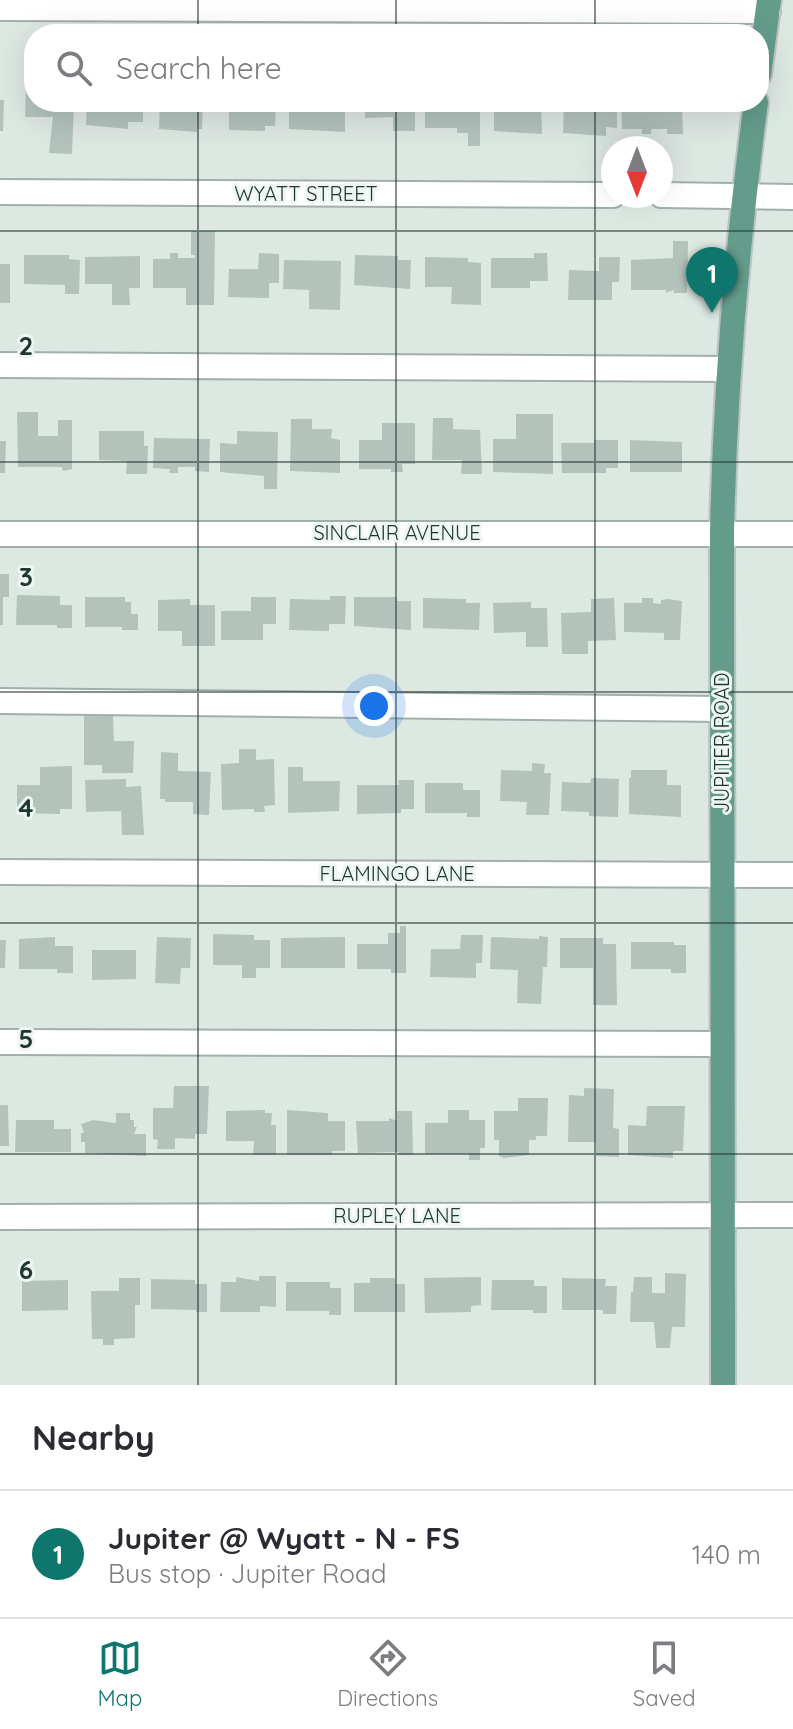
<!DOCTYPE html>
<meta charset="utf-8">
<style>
body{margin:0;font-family:Quicksand,sans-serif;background:#f7f7f7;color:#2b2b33}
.compass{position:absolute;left:601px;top:136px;width:72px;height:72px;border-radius:50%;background:#fff;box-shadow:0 8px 32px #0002;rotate:180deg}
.you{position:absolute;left:374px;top:706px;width:28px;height:28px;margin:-20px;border:6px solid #fff;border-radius:50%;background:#1a73e8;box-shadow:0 0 0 12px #1a73e833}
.badge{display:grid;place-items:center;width:52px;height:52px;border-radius:50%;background:#0f766e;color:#fff;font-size:26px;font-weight:700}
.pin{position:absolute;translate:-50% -66px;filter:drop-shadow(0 2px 4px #0008)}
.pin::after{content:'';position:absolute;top:42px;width:28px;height:24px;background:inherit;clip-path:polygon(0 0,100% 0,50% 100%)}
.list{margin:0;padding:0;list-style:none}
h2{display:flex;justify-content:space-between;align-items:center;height:104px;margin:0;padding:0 32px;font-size:34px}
h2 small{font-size:26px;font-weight:400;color:#7c7c81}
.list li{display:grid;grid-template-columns:52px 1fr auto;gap:24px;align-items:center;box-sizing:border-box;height:128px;padding:0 32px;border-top:2px solid #e1e1e2}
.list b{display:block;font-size:30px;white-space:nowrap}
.list p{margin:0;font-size:26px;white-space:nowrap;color:#7c7c81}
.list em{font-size:26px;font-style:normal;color:#7c7c81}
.icon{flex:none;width:44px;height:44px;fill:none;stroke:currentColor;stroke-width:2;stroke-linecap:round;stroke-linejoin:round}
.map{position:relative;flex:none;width:793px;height:1385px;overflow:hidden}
.search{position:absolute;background:#fff;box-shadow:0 8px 32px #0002;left:24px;right:24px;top:24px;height:88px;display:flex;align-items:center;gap:20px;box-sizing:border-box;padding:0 28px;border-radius:32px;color:#7c7c81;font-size:30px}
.sheet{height:232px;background:#fff}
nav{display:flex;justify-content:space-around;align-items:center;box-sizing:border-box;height:112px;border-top:2px solid #e1e1e2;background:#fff;font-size:22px;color:#7c7c81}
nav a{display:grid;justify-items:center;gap:4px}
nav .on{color:#0f766e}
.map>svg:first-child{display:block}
</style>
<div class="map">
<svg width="793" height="1385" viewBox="0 0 793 1385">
<rect width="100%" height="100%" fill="#dee8e3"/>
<!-- building -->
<g fill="#b3c3bc">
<polygon points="26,86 34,87 34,102 74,103 72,154 49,153 53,117 25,117"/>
<polygon points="0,100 4,100 3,131 0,131"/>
<polygon points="87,102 143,102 143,122 128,122 128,129 86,125"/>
<polygon points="160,102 203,102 202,129 197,129 197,132 159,129"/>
<polygon points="229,102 276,102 275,126 265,126 265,131 229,130"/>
<polygon points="289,102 345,104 345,132 289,129"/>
<polygon points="365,102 415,102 415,131 393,131 393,117 365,118"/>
<polygon points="425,102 480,102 480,146 468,146 468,133 457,133 457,128 425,128"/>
<polygon points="494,102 541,102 542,134 494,131"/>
<polygon points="564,102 617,102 617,128 606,127 606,136 563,133"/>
<polygon points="621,102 669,102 669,105 682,105 683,134 667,134 667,129 651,129 651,134 642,134 642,129 622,129"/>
<polygon points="191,231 215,231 214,305 186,305 186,288 153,288 153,259 170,259 170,253 178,253 178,258 195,258 195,255 191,255"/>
<polygon points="673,241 688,241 687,293 674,293 674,290 666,293 666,290 631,290 631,260 673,258"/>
<polygon points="259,253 279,254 279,283 269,283 269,298 228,297 229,269 258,269"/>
<polygon points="534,253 547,253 548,281 530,281 530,288 491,288 491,258 534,258"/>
<polygon points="24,255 69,255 69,259 80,260 79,294 65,294 65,285 24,284"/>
<polygon points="355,255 398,256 398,260 411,260 410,289 354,285"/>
<polygon points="140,256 140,288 129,288 130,305 112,305 112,284 85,284 85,257"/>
<polygon points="425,257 468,258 468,262 481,263 481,305 451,304 452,287 425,287"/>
<polygon points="599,257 620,257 619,282 612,282 612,300 568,300 569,270 599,271"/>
<polygon points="284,260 341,261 340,310 309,309 309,290 283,289"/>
<rect x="0" y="264" width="10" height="39"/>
<polygon points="17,412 38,412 38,436 58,436 58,420 72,420 72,469 63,471 62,467 18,467"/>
<polygon points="516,414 553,414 553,474 493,472 493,439 516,439"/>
<polygon points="433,418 453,418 453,429 480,430 482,474 461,474 462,460 432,460"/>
<polygon points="291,419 312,419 312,429 332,429 331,438 340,440 340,473 290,471"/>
<polygon points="382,423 415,423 415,464 402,464 403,472 391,472 391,469 359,469 359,440 382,440"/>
<polygon points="99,431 144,431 144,446 148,446 147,474 126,474 127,461 99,460"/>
<polygon points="237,431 278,432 277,489 264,489 264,476 220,472 220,443 237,444"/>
<polygon points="154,438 210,439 209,472 195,471 195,467 178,467 178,473 169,473 170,469 153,468"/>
<polygon points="594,440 618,440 618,468 606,468 606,473 562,473 561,443 594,443"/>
<polygon points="630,440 682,442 682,472 630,472"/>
<polygon points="0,441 6,441 5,473 0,473"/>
<polygon points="0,574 9,574 9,597 3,597 3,625 0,625"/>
<polygon points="17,595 60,596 60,605 72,605 72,628 57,628 57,625 16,625"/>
<polygon points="330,596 346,596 345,624 329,624 329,631 289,630 290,599 330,600"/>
<polygon points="85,597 125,597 125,602 131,602 131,614 138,614 138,630 122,630 122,627 85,627"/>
<polygon points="251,597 276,597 276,624 263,624 263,640 221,640 221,611 251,611"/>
<polygon points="354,597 397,597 397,601 411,601 411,630 354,626"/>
<polygon points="423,598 466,599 466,603 480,603 479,630 423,628"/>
<polygon points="614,598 616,640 588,641 588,654 562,654 561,613 591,612 591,599"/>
<polygon points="642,598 653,598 653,603 661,604 661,600 667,599 682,601 680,640 664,640 664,633 624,632 624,603 642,603"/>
<polygon points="190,599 190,605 215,605 215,646 182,646 182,631 158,631 158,600"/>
<polygon points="531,602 531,608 547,608 548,647 526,647 526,632 494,633 493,603"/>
<polygon points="84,716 113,716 114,741 134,741 133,773 102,773 102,765 84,765"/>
<polygon points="239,749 256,749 256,760 274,759 275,805 264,806 265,812 254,812 254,809 222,810 221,764 239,763"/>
<polygon points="161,752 178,753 178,771 211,772 209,815 193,814 193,802 165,802 165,799 160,799"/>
<polygon points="532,763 545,764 544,773 551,773 549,815 526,815 527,802 500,801 501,770 532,771"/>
<polygon points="72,766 72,809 60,809 60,814 17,813 17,785 40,785 40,767"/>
<polygon points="288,767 303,767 303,781 340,781 339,811 288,813"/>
<polygon points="631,770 667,770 667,785 681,785 681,817 629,814 629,778 631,778"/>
<polygon points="591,778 619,779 618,817 589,816 589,812 561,811 562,782 590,783"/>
<polygon points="126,779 126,787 141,786 144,835 122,835 121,811 86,812 85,780"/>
<polygon points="398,780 414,780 414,809 401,809 401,813 357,814 357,785 399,785"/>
<polygon points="425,783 463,783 463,790 480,790 480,817 467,817 467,813 425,813"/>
<polygon points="400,926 406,926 406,973 391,973 391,969 357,969 357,944 388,944 388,933 400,933"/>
<polygon points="213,934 254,935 254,940 270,940 270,968 256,968 256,978 242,978 242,965 213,965"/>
<polygon points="461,935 483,935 482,963 476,963 476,978 430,977 431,949 460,949"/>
<polygon points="539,936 548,937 547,967 543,967 541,1004 517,1003 518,970 490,969 491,937 539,939"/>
<polygon points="55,937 55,946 73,946 73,973 57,973 57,969 19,969 19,939"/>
<polygon points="157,937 191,938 190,968 181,968 180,984 155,983"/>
<polygon points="345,937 345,968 281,968 281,938"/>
<polygon points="560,938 603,938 603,944 616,944 617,1005 593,1005 593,968 560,968"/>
<polygon points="0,940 6,940 5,968 0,968"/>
<polygon points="631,942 674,942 674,945 686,945 686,973 671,973 671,969 631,969"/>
<polygon points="92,950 136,950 136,979 92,980"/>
<polygon points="174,1086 209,1086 207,1134 195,1134 195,1139 175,1138 175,1149 157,1149 158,1140 153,1139 153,1108 173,1108"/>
<polygon points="584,1088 614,1089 613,1128 619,1129 619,1157 596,1156 596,1142 568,1142 569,1095 584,1096"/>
<polygon points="518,1098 548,1098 547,1136 536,1136 536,1140 529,1140 529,1155 504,1158 499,1156 499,1140 494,1140 494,1111 518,1111"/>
<polygon points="0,1105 8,1105 9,1146 0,1146"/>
<polygon points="647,1106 685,1106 683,1151 673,1151 673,1158 628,1155 628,1125 646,1126"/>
<polygon points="265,1110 265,1113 272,1113 271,1125 276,1125 276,1155 253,1155 254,1141 226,1141 226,1111"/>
<polygon points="287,1110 328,1113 328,1121 345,1121 345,1151 332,1151 332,1155 287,1155"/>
<polygon points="448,1110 469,1110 469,1120 485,1120 485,1148 480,1148 480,1160 469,1160 469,1154 425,1154 425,1123 448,1123"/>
<polygon points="397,1111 412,1111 413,1155 399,1155 399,1152 358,1153 356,1121 389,1121 389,1118 397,1121"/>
<polygon points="116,1113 130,1113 130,1120 134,1120 134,1127 137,1127 134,1134 146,1134 146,1156 85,1153 85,1142 81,1142 81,1133 84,1133 81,1124 93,1120 116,1123"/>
<polygon points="16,1120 54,1120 54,1129 71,1129 71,1152 15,1152"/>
<polygon points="665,1273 686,1274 685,1327 672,1327 670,1348 656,1348 654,1322 630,1322 631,1292 633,1292 634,1277 652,1277 652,1293 665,1293"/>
<polygon points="259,1276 276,1276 276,1307 260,1306 260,1312 220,1312 221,1282 236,1282 236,1277 259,1281"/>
<polygon points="474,1277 481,1277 481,1305 471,1306 471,1312 425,1313 424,1278"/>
<polygon points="119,1278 140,1278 140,1305 135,1305 135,1338 114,1339 114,1345 103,1345 103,1339 92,1339 91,1291 119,1291"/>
<polygon points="370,1278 395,1278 395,1284 405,1284 405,1312 354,1312 354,1283 370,1283"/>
<polygon points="562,1278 606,1279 605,1286 617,1286 616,1314 603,1314 603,1310 562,1310"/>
<polygon points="151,1279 195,1280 195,1284 207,1284 207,1312 196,1312 196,1310 151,1309"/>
<polygon points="68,1280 68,1310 22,1311 22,1281"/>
<polygon points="492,1280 534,1280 534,1286 547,1286 547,1313 533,1313 533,1310 491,1310"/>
<polygon points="286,1282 330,1282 330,1288 341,1288 341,1315 329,1315 329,1311 286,1311"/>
</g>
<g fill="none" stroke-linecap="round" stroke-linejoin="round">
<defs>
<g id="minor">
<polyline points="0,8 768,11"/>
<polyline points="0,192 613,195"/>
<polyline points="661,195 793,197"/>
<polyline points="0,365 729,369"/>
<polyline points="0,534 793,534"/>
<polyline points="0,701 722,709"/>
<polyline points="0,872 793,875"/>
<polyline points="0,1042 722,1044"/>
<polyline points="0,1217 793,1215"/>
</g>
<g id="major">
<polyline points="759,74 769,0"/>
<path d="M 723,1385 L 722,532 C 725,388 737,245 756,102"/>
</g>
</defs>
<!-- minor casing -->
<use href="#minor" stroke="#a1afaa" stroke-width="28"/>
<!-- major casing -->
<use href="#major" stroke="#bcc3c1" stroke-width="28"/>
<!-- minor -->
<use href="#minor" stroke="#fff" stroke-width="24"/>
<!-- major -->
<use href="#major" stroke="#649c8c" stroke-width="24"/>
</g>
<!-- grid -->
<path fill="none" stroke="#203730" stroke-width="2" stroke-opacity="0.55" d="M 198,0 L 198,34M 396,0 L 396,34M 595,0 L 595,34M 198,102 L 198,1385M 396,102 L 396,1385M 595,102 L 595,1385M 0,231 L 793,231M 0,462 L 793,462M 0,692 L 793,692M 0,923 L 793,923M 0,1154 L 793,1154"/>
<g text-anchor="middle" stroke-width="6" stroke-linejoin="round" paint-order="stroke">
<!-- street labels -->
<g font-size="20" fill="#203730" stroke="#eef6f1">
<text x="306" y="201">WYATT STREET</text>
<text x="397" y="540">SINCLAIR AVENUE</text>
<text transform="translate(722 743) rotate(-90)" y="7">JUPITER ROAD</text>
<text x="397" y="881">FLAMINGO LANE</text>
<text x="397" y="1223">RUPLEY LANE</text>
</g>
</g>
<g font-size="26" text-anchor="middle" font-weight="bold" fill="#203730" stroke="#eef6f1" stroke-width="6" stroke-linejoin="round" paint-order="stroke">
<text x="26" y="355">2</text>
<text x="26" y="586">3</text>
<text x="26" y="817">4</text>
<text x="26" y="1048">5</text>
<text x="26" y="1279">6</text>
</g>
</svg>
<svg class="compass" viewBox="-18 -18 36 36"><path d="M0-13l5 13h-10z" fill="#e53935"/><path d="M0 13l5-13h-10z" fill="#7c7c81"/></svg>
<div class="you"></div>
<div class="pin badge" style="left:712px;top:313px">1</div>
<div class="search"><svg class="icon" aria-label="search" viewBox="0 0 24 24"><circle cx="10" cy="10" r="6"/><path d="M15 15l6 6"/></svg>Search here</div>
</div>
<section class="sheet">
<h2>Nearby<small></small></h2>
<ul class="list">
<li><span class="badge">1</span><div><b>Jupiter @ Wyatt - N - FS</b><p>Bus stop · Jupiter Road</p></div><em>140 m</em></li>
</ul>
</section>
<nav>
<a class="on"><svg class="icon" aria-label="map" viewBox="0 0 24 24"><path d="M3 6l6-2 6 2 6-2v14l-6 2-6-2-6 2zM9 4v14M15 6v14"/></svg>Map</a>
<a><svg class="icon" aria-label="directions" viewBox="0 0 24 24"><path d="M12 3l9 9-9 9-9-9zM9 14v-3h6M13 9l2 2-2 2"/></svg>Directions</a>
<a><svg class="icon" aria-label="saved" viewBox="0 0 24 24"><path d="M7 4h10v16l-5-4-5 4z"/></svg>Saved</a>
</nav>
